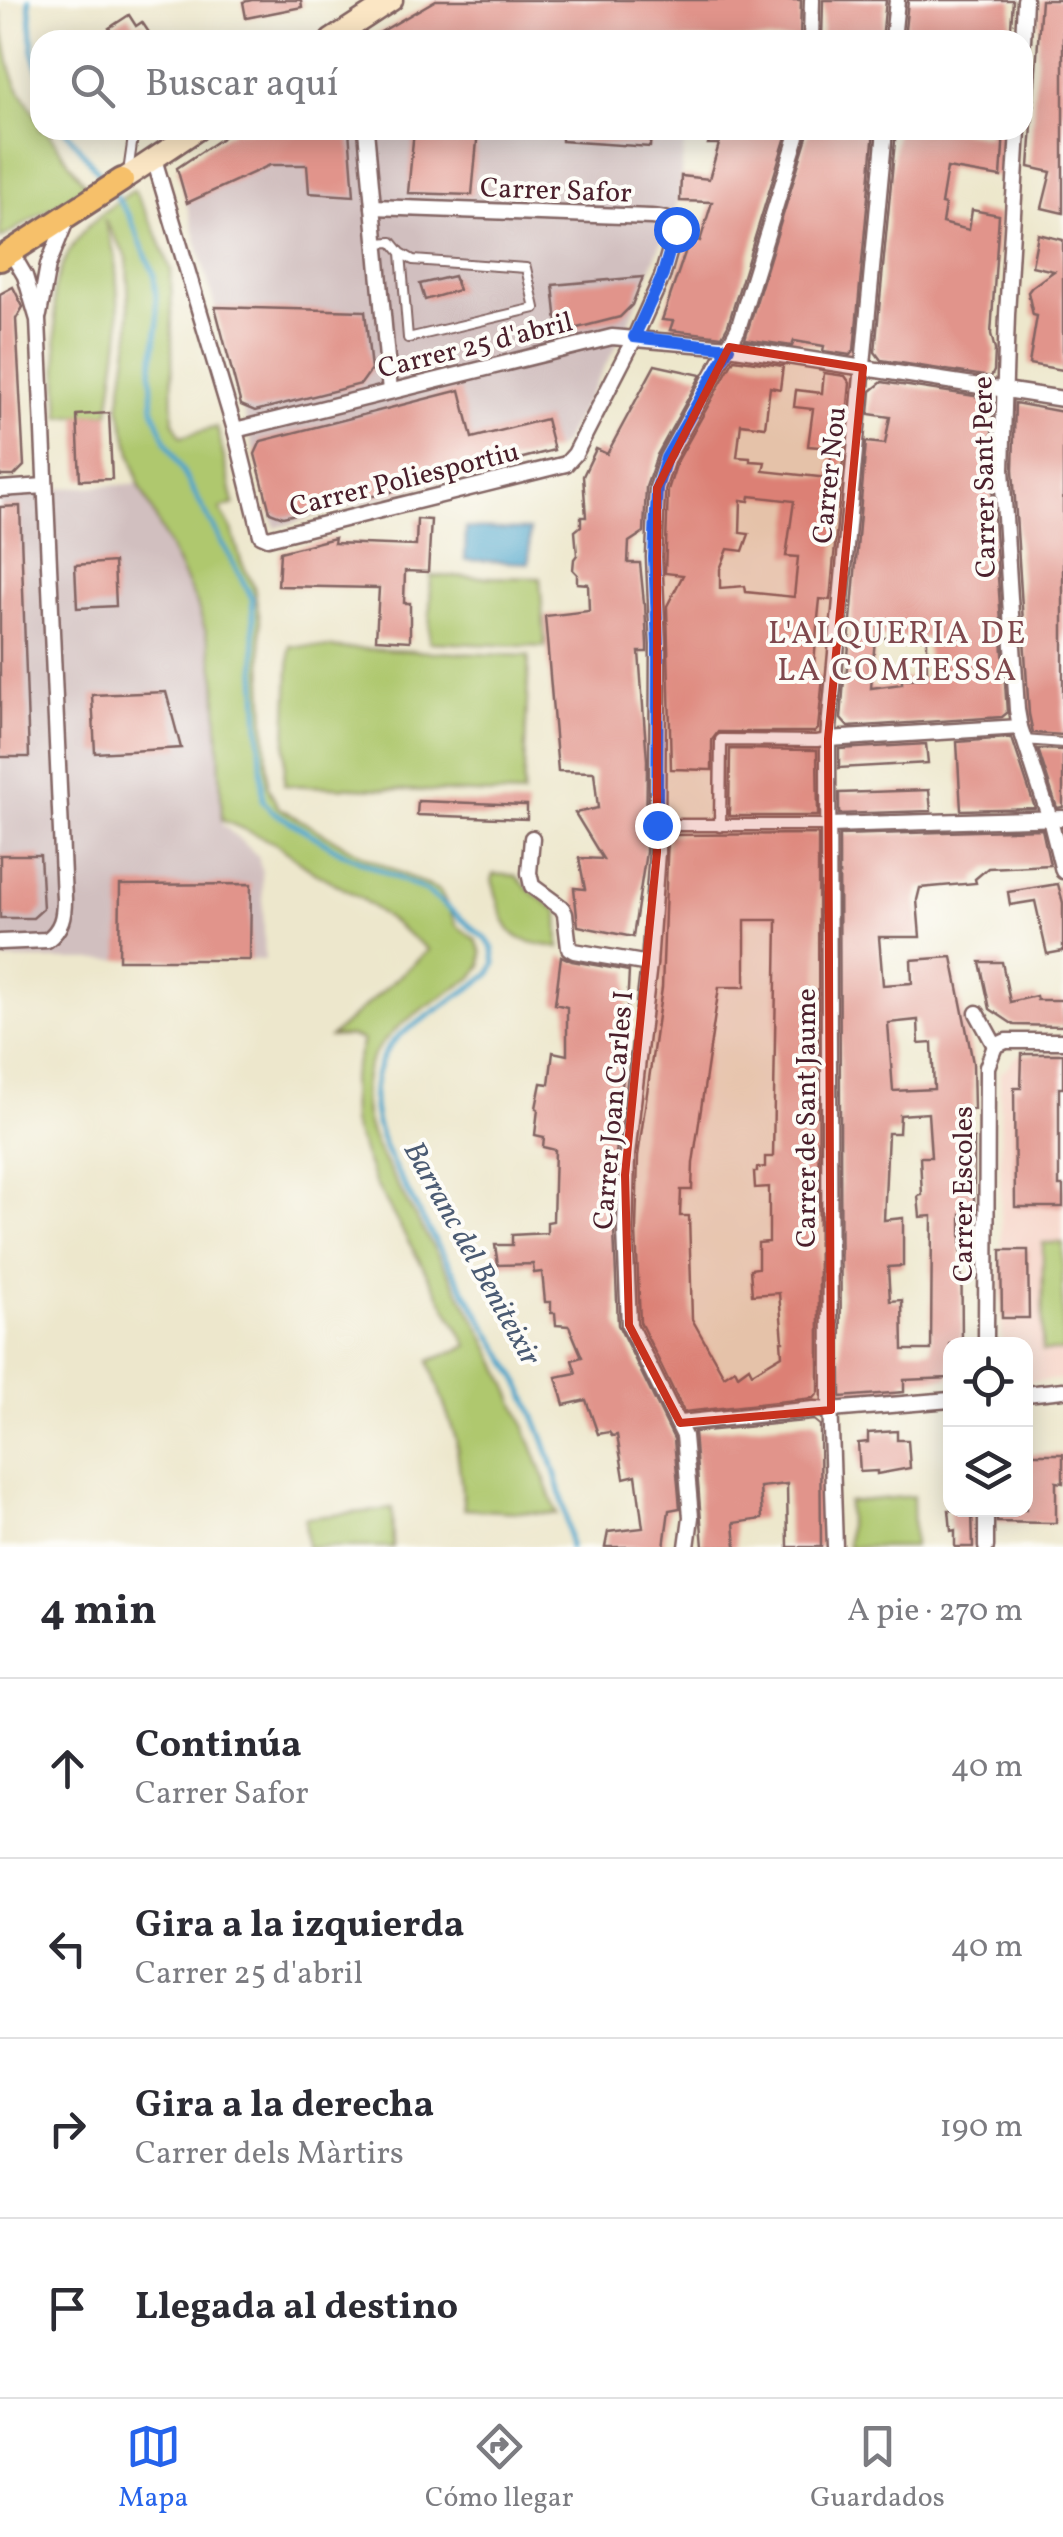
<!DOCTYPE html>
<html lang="es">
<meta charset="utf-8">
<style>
body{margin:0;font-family:Vollkorn,serif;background:#f2f2f3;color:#2b2b33}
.controls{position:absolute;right:30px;bottom:30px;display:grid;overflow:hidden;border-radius:20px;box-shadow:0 5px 25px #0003}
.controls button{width:90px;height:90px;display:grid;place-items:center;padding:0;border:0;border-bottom:2px solid #e1e1e2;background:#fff;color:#2b2b33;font:50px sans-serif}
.stop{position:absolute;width:30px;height:30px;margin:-22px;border:8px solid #2563eb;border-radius:50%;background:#fff}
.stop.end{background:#2563eb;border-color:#fff;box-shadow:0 2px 10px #0008}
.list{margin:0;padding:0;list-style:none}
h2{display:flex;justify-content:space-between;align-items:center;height:130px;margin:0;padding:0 40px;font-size:42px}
h2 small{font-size:32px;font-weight:400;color:#7c7c81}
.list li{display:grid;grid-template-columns:65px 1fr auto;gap:30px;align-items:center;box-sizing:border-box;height:180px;padding:0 40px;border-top:2px solid #e1e1e2}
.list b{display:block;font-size:38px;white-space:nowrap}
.list p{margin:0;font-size:32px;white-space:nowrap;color:#7c7c81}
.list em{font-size:32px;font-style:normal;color:#7c7c81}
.icon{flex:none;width:55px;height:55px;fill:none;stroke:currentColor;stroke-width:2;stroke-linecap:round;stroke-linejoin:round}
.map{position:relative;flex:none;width:1063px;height:1547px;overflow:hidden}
.search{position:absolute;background:#fff;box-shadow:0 5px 25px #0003;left:30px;right:30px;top:30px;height:110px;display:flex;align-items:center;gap:25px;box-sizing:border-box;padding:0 35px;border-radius:30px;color:#7c7c81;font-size:38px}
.sheet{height:850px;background:#fff}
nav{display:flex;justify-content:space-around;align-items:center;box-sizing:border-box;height:140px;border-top:2px solid #e1e1e2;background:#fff;font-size:28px;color:#7c7c81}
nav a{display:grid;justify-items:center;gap:5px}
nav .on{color:#2563eb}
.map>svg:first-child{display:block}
</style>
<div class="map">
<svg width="1063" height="1547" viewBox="0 0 1063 1547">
<rect width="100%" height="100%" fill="#fdfcf7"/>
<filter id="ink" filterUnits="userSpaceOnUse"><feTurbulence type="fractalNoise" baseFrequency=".01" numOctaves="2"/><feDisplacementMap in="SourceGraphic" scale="20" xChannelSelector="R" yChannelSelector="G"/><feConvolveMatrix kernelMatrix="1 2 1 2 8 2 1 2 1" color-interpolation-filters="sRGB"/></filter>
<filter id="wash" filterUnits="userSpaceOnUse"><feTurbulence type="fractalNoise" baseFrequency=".0048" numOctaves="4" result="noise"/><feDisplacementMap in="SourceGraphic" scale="40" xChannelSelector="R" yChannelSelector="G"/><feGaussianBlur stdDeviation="2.25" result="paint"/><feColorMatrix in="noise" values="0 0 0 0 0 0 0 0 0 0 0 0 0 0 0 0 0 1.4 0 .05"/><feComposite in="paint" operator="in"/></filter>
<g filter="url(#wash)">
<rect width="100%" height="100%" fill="#ede7cc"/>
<!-- built -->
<polygon fill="#f6d2c5" points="1020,1054 1063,1054 1063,1379 1026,1382 1026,1344 1002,1344 1000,1074"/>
<!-- industrial -->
<g fill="#d1bfbf">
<polygon points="235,130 686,130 678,201 627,327 562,444 557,449 275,528 177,169"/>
<polygon points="139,484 197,604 209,642 216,680 222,824 258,856 262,872 265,960 0,960 0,491"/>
</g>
<!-- green -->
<g fill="#afc86e" stroke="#7c744c" stroke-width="2.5">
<path d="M 0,12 C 4,34 6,57 14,78 C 20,95 39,114 40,130 L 46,130 L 86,186 L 0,239 Z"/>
<path d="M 134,190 L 156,232 L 171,270 L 173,421 L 181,437 L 217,427 L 234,504 L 220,509 L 232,530 L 241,561 L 254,587 L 260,621 L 268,787 L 278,807 L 363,856 L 440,891 L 457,926 L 476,940 L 482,953 L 481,966 L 473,977 C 439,1000 378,1029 367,1071 C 363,1086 364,1109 368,1124 C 374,1146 387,1166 398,1186 C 426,1239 461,1290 488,1345 C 516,1400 537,1456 557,1514 L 464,1509 L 456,1439 L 429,1361 L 468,1346 L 375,1183 L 352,1123 L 351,1082 L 363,1040 L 350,1036 L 330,1037 L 429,950 L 362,899 L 314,872 L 275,843 L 222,820 L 216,680 L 209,642 L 197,604 L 139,484 L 119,407 L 130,332 L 127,258 L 104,219 L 115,255 L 120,330 L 109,413 L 60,417 L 54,290 C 68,238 91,219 134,190 Z"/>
<polygon points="431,576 540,578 545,647 429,642"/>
<polygon points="290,646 529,656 523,795 284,785"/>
<path d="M 494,874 L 516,876 L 530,891 L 558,911 L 559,948 C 547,945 531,944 519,938 C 502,930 498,897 492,880 Z"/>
<polygon points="1043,1243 1063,1243 1063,1351 1042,1351"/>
<polygon points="913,1496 914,1547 848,1547 848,1502"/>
<polygon points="392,1509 393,1547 307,1547 305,1518"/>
</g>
<!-- water -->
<polygon fill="#4da5ca" stroke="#4c627a" stroke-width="2.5" points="466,528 530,530 529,563 465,560"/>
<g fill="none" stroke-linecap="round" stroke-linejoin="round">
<!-- stream -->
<g stroke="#4da5ca" stroke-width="5">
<polyline points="29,0 33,51 40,74"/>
<polyline points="65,130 107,183"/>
<path d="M 113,192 L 130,217 L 154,275 L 158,324 L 151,373 L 153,409 L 166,441 L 252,598 L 263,801 L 272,811 L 344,854 L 426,891 L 447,907 L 487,940 L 493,949 L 495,963 L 489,975 L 400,1035 C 376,1055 370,1091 376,1119 C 382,1147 397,1172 410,1196 C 434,1241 461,1284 487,1328 C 497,1345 509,1362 518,1380 C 542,1428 566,1494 570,1547"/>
</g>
</g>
<g id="blocks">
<!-- building -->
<g fill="#e1948b" fill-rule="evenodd">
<polygon points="252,0 301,0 302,7 246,18 243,2"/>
<polygon points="436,0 801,0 800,40 367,40"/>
<polygon points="823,0 886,0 882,40 822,40"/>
<polygon points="908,0 1013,0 1010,40 904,40"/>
<polygon points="1041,0 1063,0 1063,213 1042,208 1051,172 1029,167"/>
<polygon points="129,15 136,26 142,22 150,34 144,38 145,40 115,40 116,39 109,28"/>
<polygon points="234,130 349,130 354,196 309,193 307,165 270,165 187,203 177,168"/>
<polygon points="414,130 478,130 472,195 408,193"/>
<polygon points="562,130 651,130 650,147 562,141"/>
<polygon points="712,130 788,130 728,325 722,336 670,330 673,321 662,320 690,238 700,241 712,202 680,201 681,176 709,179 719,144 708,144"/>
<polygon points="809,130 874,130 854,351 850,355 823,351 824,346 794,341 792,346 745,339"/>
<polygon points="896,130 954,130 988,137 989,130 1004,130 1001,177 947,168 941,204 945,205 942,223 969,230 972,210 999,215 991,334 995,350 994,371 991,377 881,360 875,352"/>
<polygon points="1038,234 1063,240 1063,370 1029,364 1037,316 1033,315 1028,292 1032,287 1054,271 1032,266"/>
<polygon points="454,276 459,290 425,300 420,284"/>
<polygon points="643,277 632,305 620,317 558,333 553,285"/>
<polygon points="13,287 23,307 16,319 24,466 14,476 0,476 0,294"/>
<polygon points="215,307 365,311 371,370 361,384 255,411 241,405"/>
<path d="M 734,359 L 783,366 L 780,389 L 770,387 L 765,427 L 741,424 L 737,457 L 750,458 L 750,461 L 765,462 L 763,471 L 829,478 L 832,448 L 808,446 L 813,409 L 794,407 L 796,390 L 822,393 L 824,373 L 845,376 L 850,383 L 830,600 L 820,599 L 817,628 L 813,676 L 823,677 L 818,729 L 815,732 L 718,732 L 712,740 L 712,770 L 671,769 L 667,606 L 683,575 L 665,573 L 668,490 L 677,462 ZM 750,496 L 794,501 L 786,556 L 798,557 L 794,597 L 746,592 L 745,586 L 720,588 L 720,569 L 728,549 L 743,551 L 749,534 L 740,533 L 741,500 L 749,501 Z"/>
<polygon points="655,365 701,375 657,455 646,487 644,532 629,542 628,563 640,563 644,603 645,604 647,645 647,652 639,652 647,760 646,852 633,937 578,926 574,888 585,889 579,858 603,859 575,813 598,808 594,772 558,771 545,616 589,611 588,584 577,583 577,574 573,570 574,559 577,555 575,531 581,526 581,517 586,517 583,476 596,449 607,454"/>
<path d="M 882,382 L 988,398 L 993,405 L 991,470 L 1007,713 L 1002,717 L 848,727 L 841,719 L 844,679 L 846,680 L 866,442 L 885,444 L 890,417 L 869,414 L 871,391 ZM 875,638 L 927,638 L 927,678 L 902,679 L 902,684 L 871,688 Z"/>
<polygon points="460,390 472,438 546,419 554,450 480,469 481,471 283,517 270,512 255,454 261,441"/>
<polygon points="1015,403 1063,412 1063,735 1033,733 1029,714 1013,469"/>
<polygon points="109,413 112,479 80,480 77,415"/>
<polygon points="20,506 29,757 0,757 0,507"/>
<polygon points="417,519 431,520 428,572 405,571 404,603 410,603 410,641 376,639 379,588 278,586 280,552 335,538 334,543 416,546"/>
<polygon points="114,562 116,606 77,608 75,565"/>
<polygon points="166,692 181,748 95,753 92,695"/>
<polygon points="1007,738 1012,738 1035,808 961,810 957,742"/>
<polygon points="926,744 928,763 839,768 839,749"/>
<polygon points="730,749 817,750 818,816 729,816"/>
<polygon points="1038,749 1063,750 1063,807 1057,808"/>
<polygon points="929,790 931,811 839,814 839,793"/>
<polygon points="418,801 527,805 527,819 417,815"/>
<path d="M 1042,829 L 1050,865 L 988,868 L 975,879 L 976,883 L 920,888 L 917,900 L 920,937 L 879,937 L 883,985 L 912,983 L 911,960 L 952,957 L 973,1063 L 974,1109 L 964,1110 L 966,1140 L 974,1139 L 974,1213 L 961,1214 L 962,1344 L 950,1344 L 950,1378 L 904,1380 L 904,1392 L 841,1397 L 839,835 ZM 918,1020 L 919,1044 L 932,1043 L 934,1089 L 893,1091 L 888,1023 ZM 928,1113 L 931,1157 L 920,1157 L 922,1195 L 918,1196 L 920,1217 L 932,1216 L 931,1350 L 903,1350 L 902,1300 L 890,1301 L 888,1267 L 903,1266 L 903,1218 L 884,1220 L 888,1133 L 899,1133 L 900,1115 Z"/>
<path d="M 818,834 L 819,1392 L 814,1398 L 684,1412 L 640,1322 L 636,1230 L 638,1156 L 662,988 L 668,835 ZM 745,920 L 777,920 L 773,1157 L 765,1157 L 765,1167 L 757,1168 L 757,1172 L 754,1172 L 755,1188 L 769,1187 L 769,1242 L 758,1243 L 758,1268 L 750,1269 L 752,1295 L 779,1293 L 783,1341 L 781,1341 L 782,1355 L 752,1373 L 749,1367 L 738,1375 L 735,1369 L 724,1376 L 692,1319 L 689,1216 L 680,1216 L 681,1190 L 692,1190 L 693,1163 L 719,987 L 745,987 Z"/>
<polygon points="0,855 40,855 43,909 33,918 0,918"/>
<polygon points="251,884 250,960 119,960 120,885"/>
<polygon points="1058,884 1063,903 1063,951 1047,954 1035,901 1010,905 1008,892"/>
<polygon points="561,956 572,961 629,971 624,1064 616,1155 614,1230 618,1325 674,1439 680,1508 669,1510 664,1547 605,1547 608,1532 643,1528 636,1475 624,1478 617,1435 612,1436 609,1432 598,1434 586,1400 564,1405 556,1377 576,1373 572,1360 582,1357 569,1326 556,1325 555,1313 551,1313 551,1302 545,1302 542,1272 534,1273 533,1264 498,1265 495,1245 512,1245 512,1235 547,1233 547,1222 553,1221 555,1150 543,1147 544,1137 535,1135 538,1109 536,1108 541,1083 549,1084 553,1052 567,1055 567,1007 555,1004"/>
<polygon points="980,962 1002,962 1010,1002 1036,996 1037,1000 1063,1000 1063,1026 1014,1025 990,1009"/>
<polygon points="1022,1054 1063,1054 1063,1088 1059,1088 1059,1186 1063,1186 1063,1207 1015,1207 1014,1088 1021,1088"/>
<polygon points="1001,1250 1028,1250 1029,1318 1002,1318"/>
<polygon points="814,1420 820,1425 821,1547 788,1547 787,1484 760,1487 762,1519 734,1523 736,1547 703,1547 694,1432"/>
<polygon points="897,1431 897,1440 908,1440 910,1468 877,1474 877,1471 860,1472 858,1443 868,1442 868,1433"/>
<polygon points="1026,1454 1063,1454 1063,1483 1056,1482 1056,1523 997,1522 997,1510 1026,1510"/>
<polygon points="949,1510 972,1510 973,1547 955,1547 955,1530 951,1531"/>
</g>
</g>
</g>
<g filter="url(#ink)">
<use href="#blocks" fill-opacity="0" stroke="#836563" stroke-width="2.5"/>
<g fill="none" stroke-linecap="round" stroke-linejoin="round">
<defs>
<g id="service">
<polyline points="132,169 129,165 134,130"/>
<polyline points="376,243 392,242 401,253 413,260 526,268 535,308 408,338 401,253"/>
<polyline points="1024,740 1063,743"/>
</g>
<g id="pedestrian">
<polyline points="657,825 829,825"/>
<polyline points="720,826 721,740 817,741 828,739"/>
</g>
<g id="minor">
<polyline points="811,40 812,0"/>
<polyline points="893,40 897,0"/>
<polyline points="1023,41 1025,0"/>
<polyline points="366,130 390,391"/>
<polyline points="1018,130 1007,315 1002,469 1017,710 1020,727 1050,819 1063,871"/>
<path d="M 154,159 L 235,430 L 261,535 L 268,538 L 566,464 L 575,454 L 635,337 L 662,277 L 676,229 C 671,218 662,218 651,217 L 373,207"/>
<polyline points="39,315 48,265 66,221"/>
<polyline points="235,430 612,337 729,347 1063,399"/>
<polyline points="0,489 45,486"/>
<polyline points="828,739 1020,727"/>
<polyline points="829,825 1063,818"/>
<polyline points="532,838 529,873 532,886 562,908 565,914 569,948 574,951 649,964"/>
<path d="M 0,942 L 47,940 C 62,929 64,916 64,899 L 38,320 L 25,276 L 11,252"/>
<polyline points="977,1013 995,1046"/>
<polyline points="995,1046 1006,1041 1063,1041"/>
<polyline points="986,1344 987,1067 995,1046"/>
<polyline points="1026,1394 1063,1390"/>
<polyline points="680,1423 814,1409 831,1410 950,1400"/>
<polyline points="687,1547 691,1517 684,1436 629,1325 625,1230 627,1155 649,964 657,852 658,645 654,557 657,488 667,458 738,329 799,130"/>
<polyline points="835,1547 830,1399 828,739 885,130"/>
<polyline points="986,1547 986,1510"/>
</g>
<g id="secondary">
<polyline points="331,40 392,0"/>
<polyline points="122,180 197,130"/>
</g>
<polyline id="trunk" points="0,259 122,180"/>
</defs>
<!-- service casing -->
<use href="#service" stroke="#836563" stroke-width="12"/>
<!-- pedestrian casing -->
<use href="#pedestrian" stroke="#836563" stroke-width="15"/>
<!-- minor casing -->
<use href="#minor" stroke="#836563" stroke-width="19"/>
<!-- secondary casing -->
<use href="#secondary" stroke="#836563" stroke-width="25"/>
<!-- trunk casing -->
<use href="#trunk" stroke="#836563" stroke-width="28"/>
<!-- service -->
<use href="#service" stroke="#fff" stroke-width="8"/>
<!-- pedestrian -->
<use href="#pedestrian" stroke="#fff" stroke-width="10"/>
<!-- minor -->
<use href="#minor" stroke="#fff" stroke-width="14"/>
<!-- secondary -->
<use href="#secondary" stroke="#fbe6c4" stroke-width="20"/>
<!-- trunk -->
<use href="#trunk" stroke="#f6c06b" stroke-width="22"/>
</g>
</g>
<g fill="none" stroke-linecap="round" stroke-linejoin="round" filter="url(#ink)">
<!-- route -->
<polyline stroke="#2563eb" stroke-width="12" points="657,825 658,645 654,558 657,488 666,458 729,348 634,337 662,277 676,229"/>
</g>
<!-- marked area -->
<path fill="#c8321e" fill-opacity="0.2" stroke="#c8321e" stroke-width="8" stroke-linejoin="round" d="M 729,347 L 863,368 L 828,739 L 831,1410 L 680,1423 L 629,1325 L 625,1175 L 657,852 L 657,488 Z"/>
<g text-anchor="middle" stroke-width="8" stroke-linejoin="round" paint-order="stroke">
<!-- street labels -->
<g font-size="28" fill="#4a1f2b" stroke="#fdfcf7">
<text transform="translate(556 189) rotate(2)" y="10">Carrer Safor</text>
<text transform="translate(475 344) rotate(-14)" y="10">Carrer 25 d'abril</text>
<text transform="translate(828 475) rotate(-84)" y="10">Carrer Nou</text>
<text transform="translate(983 477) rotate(-91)" y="10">Carrer Sant Pere</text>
<text transform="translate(404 478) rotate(-14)" y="10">Carrer Poliesportiu</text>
<text transform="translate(612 1110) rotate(-85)" y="10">Carrer Joan Carles I</text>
<text transform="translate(805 1118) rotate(-90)" y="10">Carrer de Sant Jaume</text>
<text transform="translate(962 1194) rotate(-90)" y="10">Carrer Escoles</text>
</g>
<!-- water labels -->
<g font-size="30" font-style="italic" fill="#4b5b73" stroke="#fdfcf7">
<text transform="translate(473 1253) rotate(61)" y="10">Barranc del Beniteixir</text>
</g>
<!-- quarter labels -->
<g font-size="32" letter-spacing="2.5" fill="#7f484d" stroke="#fdfcf7">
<text x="898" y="643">L'ALQUERIA DE<tspan x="898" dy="37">LA COMTESSA</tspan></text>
</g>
</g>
</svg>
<div class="controls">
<button><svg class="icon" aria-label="locate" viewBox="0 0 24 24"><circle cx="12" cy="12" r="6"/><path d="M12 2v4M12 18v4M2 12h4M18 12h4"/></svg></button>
<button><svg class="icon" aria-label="layers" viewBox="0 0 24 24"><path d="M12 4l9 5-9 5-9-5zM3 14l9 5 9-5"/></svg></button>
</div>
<div class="stop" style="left:676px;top:229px"></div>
<div class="stop end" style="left:657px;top:825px"></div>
<div class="search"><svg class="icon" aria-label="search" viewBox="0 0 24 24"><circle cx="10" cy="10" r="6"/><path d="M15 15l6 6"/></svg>Buscar aquí</div>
</div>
<section class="sheet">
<h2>4 min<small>A pie · 270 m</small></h2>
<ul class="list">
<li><svg class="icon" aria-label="ahead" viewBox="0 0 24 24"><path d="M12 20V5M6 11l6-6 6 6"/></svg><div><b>Continúa</b><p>Carrer Safor</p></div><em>40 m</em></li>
<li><svg class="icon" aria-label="left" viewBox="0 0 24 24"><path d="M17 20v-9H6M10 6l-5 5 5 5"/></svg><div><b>Gira a la izquierda</b><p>Carrer 25 d'abril</p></div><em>40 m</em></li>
<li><svg class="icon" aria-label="right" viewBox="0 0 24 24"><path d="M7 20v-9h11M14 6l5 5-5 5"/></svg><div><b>Gira a la derecha</b><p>Carrer dels Màrtirs</p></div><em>190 m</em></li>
<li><svg class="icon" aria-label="arrive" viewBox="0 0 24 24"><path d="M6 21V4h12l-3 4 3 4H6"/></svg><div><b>Llegada al destino</b></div></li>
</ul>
</section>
<nav>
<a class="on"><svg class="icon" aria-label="map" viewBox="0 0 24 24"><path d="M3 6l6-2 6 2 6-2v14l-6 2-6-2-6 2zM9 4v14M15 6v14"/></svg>Mapa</a>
<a><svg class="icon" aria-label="directions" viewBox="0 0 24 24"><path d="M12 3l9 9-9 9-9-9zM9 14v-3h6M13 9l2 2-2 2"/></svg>Cómo llegar</a>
<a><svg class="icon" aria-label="saved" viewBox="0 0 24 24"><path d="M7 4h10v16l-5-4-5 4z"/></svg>Guardados</a>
</nav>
